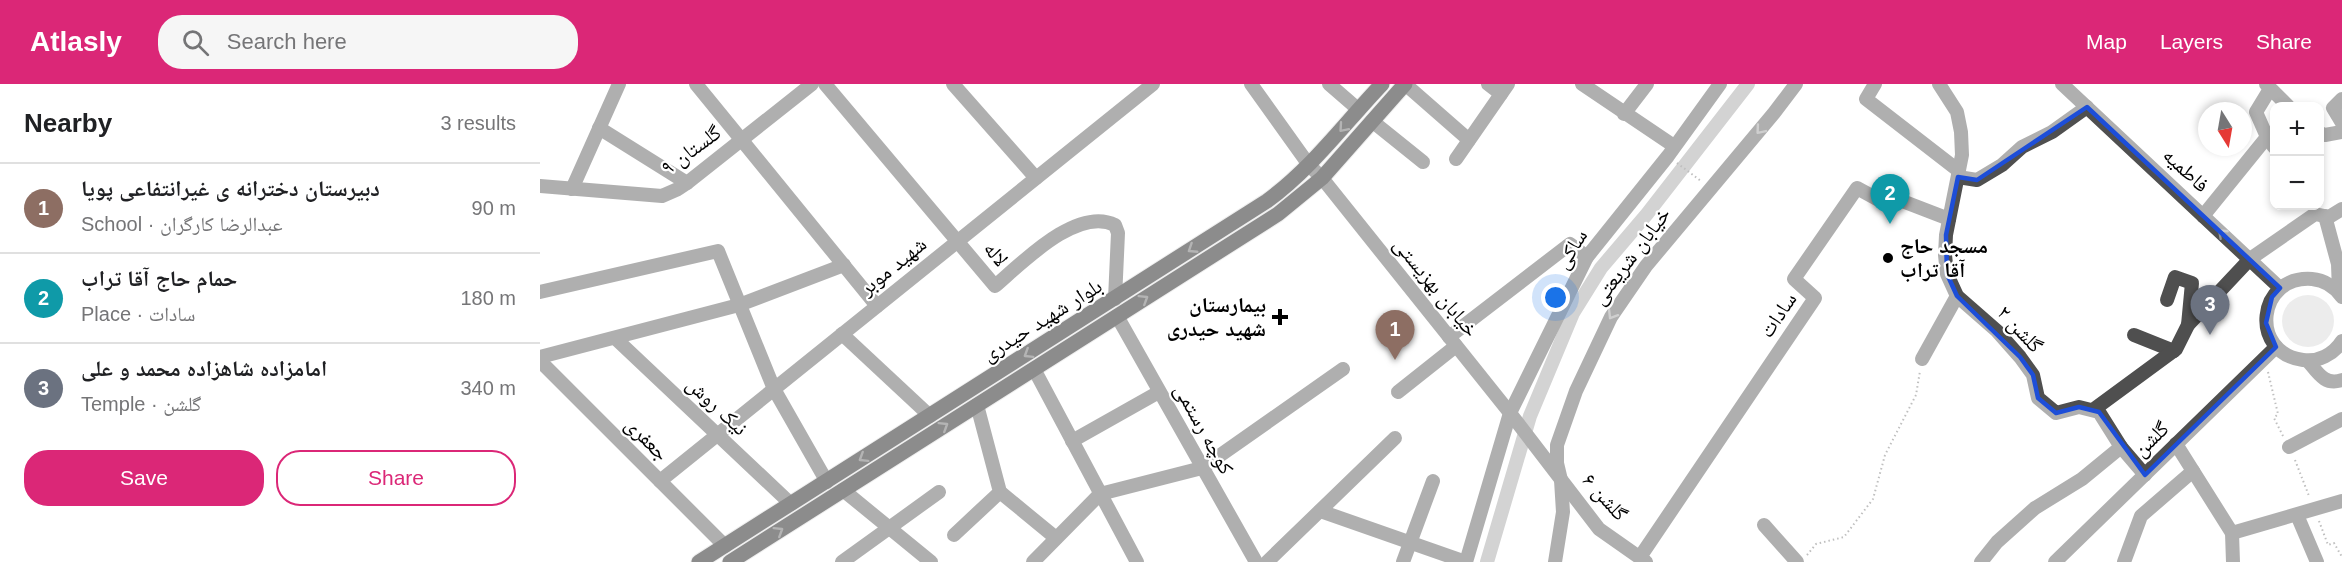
<!DOCTYPE html>
<meta charset="utf-8">
<style>
body{margin:0;font-family:Arial,"Noto Naskh Arabic",sans-serif;background:#f6f6f6;color:#202124}
.controls{position:absolute;right:18px;top:18px;display:grid;overflow:hidden;border-radius:12px;box-shadow:0 3px 9px #0003}
.controls button{width:54px;height:54px;display:grid;place-items:center;padding:0;border:0;border-bottom:2px solid #e0e0e0;background:#fff;color:#202124;font:30px sans-serif}
.compass{position:absolute;left:1658px;top:18px;width:54px;height:54px;border-radius:50%;background:#fff;box-shadow:0 3px 9px #0003;rotate:169deg}
.you{position:absolute;left:1016px;top:214px;width:21px;height:21px;margin:-15px;border:4px solid #fff;border-radius:50%;background:#1a73e8;box-shadow:0 0 0 9px #1a73e833}
.badge{display:grid;place-items:center;width:39px;height:39px;border-radius:50%;background:#db2777;color:#fff;font-size:20px;font-weight:700}
.pin{position:absolute;translate:-50% -50px;filter:drop-shadow(0 2px 3px #0008)}
.pin::after{content:'';position:absolute;top:32px;width:21px;height:18px;background:inherit;clip-path:polygon(0 0,100% 0,50% 100%)}
.list{margin:0;padding:0;list-style:none}
h2{display:flex;justify-content:space-between;align-items:center;height:78px;margin:0;padding:0 24px;font-size:26px}
h2 small{font-size:20px;font-weight:400;color:#757577}
.list li{display:grid;grid-template-columns:39px 1fr auto;gap:18px;align-items:center;box-sizing:border-box;height:90px;padding:0 24px;border-top:2px solid #e0e0e0}
.list b{display:block;font-size:22px;white-space:nowrap}
.list p{margin:0;font-size:20px;white-space:nowrap;color:#757577}
.list em{font-size:20px;font-style:normal;color:#757577}
.actions{display:flex;gap:12px;padding:18px 24px}
.actions a{flex:1;padding:14px 0;border:2px solid #db2777;border-radius:24px;text-align:center;font-size:21px;color:#db2777}
.actions .main{background:#db2777;color:#fff}
.icon{flex:none;width:33px;height:33px;fill:none;stroke:currentColor;stroke-width:2;stroke-linecap:round;stroke-linejoin:round}
.map{position:relative;flex:none;width:1802px;height:478px;overflow:hidden}
header{display:flex;align-items:center;gap:36px;box-sizing:border-box;height:84px;padding:0 30px;background:#db2777;color:#fff}
header strong{font-size:28px}
nav{display:flex;gap:33px;margin-inline-start:auto;font-size:21px}
.search{width:420px;height:54px;background:#f6f6f6;display:flex;align-items:center;gap:15px;box-sizing:border-box;padding:0 21px;border-radius:24px;color:#757577;font-size:22px}
main{display:flex}
aside{flex:1;background:#fff}
.map>svg:first-child{display:block}
</style>
<header>
<strong>Atlasly</strong>
<div class="search"><svg class="icon" aria-label="search" viewBox="0 0 24 24"><circle cx="10" cy="10" r="6"/><path d="M15 15l6 6"/></svg>Search here</div>
<nav><a>Map</a><a>Layers</a><a>Share</a></nav>
</header>
<main>
<aside>
<h2>Nearby<small>3 results</small></h2>
<ul class="list">
<li><span class="badge" style="background:#8d6e63">1</span><div><b>دبیرستان دخترانه ی غیرانتفاعی پویا</b><p>School · عبدالرضا کارگران</p></div><em>90 m</em></li>
<li><span class="badge" style="background:#0f9aa8">2</span><div><b>حمام حاج آقا تراب</b><p>Place · سادات</p></div><em>180 m</em></li>
<li><span class="badge" style="background:#6b7280">3</span><div><b>امامزاده شاهزاده محمد و علی</b><p>Temple · گلشن</p></div><em>340 m</em></li>
</ul>
<div class="actions"><a class="main">Save</a><a>Share</a></div>
</aside>
<div class="map">
<svg width="1802" height="478" viewBox="0 0 1802 478">
<rect width="100%" height="100%" fill="#fff"/>
<!-- green -->
<circle fill="#d6d6d6" cx="1768" cy="237" r="26"/>
<g fill="none" stroke-linecap="round" stroke-linejoin="round">
<!-- canal -->
<polyline stroke="#9d9d9d" stroke-width="14" points="947,478 990,332 1033,229 1061,184 1107,130 1208,0"/>
<defs>
<g id="major">
<path d="M 159,478 L 727,117 C 772,84 804,40 842,0"/>
<polyline points="190,478 738,130 782,94 865,0"/>
</g>
</defs>
<!-- major casing -->
<use href="#major" stroke="#dbdbdb" stroke-width="17"/>
<!-- path -->
<g stroke="#717171" stroke-width="2" stroke-dasharray="1.5 3" stroke-linecap="butt">
<polyline points="1137,79 1161,97"/>
<polyline points="1728,288 1738,330 1734,334 1743,352"/>
<polyline points="1755,376 1769,412"/>
<polyline points="1779,437 1788,461 1794,459 1802,473"/>
<polyline points="1267,471 1276,460 1304,453 1333,415 1345,371 1376,311 1380,287"/>
</g>
<!-- minor -->
<g stroke="#4f4f4f" stroke-width="14">
<polyline points="156,0 337,222"/>
<path d="M 285,0 L 455,202 C 482,179 537,122 575,141 L 578,149 L 575,215"/>
<polyline points="413,0 496,94"/>
<polyline points="711,0 769,81 782,94 970,329 1059,445 1106,478"/>
<polyline points="789,0 819,26"/>
<polyline points="865,0 929,56"/>
<polyline points="948,0 961,10"/>
<polyline points="1042,0 1134,62"/>
<polyline points="1335,0 1326,15 1419,87"/>
<polyline points="1399,0 1417,28 1421,48 1422,71 1406,151 1405,171 1407,190 1417,212 1457,247 1480,273 1493,291 1498,314 1516,329 1539,323 1559,328 1581,363 1605,391"/>
<polyline points="1522,0 1740,204"/>
<polyline points="1726,0 1748,22"/>
<polyline points="1730,5 1716,28 1727,53 1734,63"/>
<polyline points="1802,15 1793,24 1802,39"/>
<polyline points="1084,30 1107,0"/>
<polyline points="832,37 883,78"/>
<polyline points="59,44 147,99"/>
<polyline points="1780,49 1785,51 1802,48"/>
<polyline points="916,75 968,0"/>
<polyline points="1418,93 1437,96 1462,81 1482,63 1512,48 1547,23"/>
<polyline points="0,102 122,112 138,105 147,99 272,0"/>
<polyline points="32,105 79,0"/>
<polyline points="1663,132 1727,53"/>
<polyline points="1785,132 1798,180 1799,208"/>
<polyline points="0,208 178,167 234,305 287,398"/>
<path d="M 1802,213 C 1795,203 1784,196 1772,195 C 1717,191 1709,269 1763,276 C 1778,278 1793,271 1802,257"/>
<polyline points="1627,216 1635,193 1652,199 1648,241"/>
<polyline points="577,232 716,478"/>
<polyline points="302,250 390,332"/>
<polyline points="1594,251 1634,267"/>
<polyline points="909,253 1030,160 1047,173"/>
<polyline points="75,254 251,420"/>
<polyline points="0,273 199,221 304,181"/>
<polyline points="1382,275 1417,212"/>
<polyline points="0,277 185,462"/>
<path d="M 1768,277 C 1778,289 1785,302 1802,296"/>
<polyline points="494,285 597,478"/>
<polyline points="858,308 916,262"/>
<polyline points="1553,326 1636,265 1648,241 1710,175 1775,130 1789,133 1802,125"/>
<polyline points="532,357 619,308"/>
<polyline points="1636,360 1692,449 1693,478"/>
<polyline points="1749,363 1802,335"/>
<polyline points="120,397 613,0"/>
<polyline points="303,406 391,478"/>
<polyline points="460,408 516,454"/>
<polyline points="780,427 926,478"/>
<polyline points="1757,431 1777,478"/>
<polyline points="1224,441 1257,478"/>
<polyline points="1692,449 1802,417"/>
<polyline points="414,451 460,408 437,321"/>
<polyline points="1100,473 1275,214 1254,195 1317,104 1350,122 1357,115 1409,135"/>
<polyline points="302,478 399,408"/>
<polyline points="493,478 560,410 662,384 803,285"/>
<polyline points="727,478 855,354"/>
<polyline points="863,478 893,397"/>
<polyline points="926,478 970,329 1047,173 1128,72 1180,0"/>
<polyline points="1015,478 1023,428 1021,396 1017,379 1017,361 1036,307 1071,233 1106,182 1234,29 1256,0"/>
<polyline points="1441,478 1457,458 1495,424 1542,395 1581,363"/>
<polyline points="1515,478 1736,263"/>
<polyline points="1584,478 1601,432 1653,387"/>
</g>
<!-- major -->
<use href="#major" stroke="#000" stroke-width="15"/>
</g>
<!-- one-way arrows -->
<defs><path id="oneway-chevron" d="M-2-3.5L2.5 0L-2 3.5" fill="none" stroke-width="1.6" stroke-linecap="round" stroke-linejoin="round" transform="scale(1.5)"/></defs>
<g stroke="#595959">
<use href="#oneway-chevron" transform="translate(803 44) rotate(131)"/>
<use href="#oneway-chevron" transform="translate(652 165) rotate(147)"/>
<use href="#oneway-chevron" transform="translate(604 215) rotate(-32)"/>
<use href="#oneway-chevron" transform="translate(488 270) rotate(148)"/>
<use href="#oneway-chevron" transform="translate(404 342) rotate(-32)"/>
<use href="#oneway-chevron" transform="translate(323 374) rotate(148)"/>
<use href="#oneway-chevron" transform="translate(239 447) rotate(-32)"/>
</g>
<g stroke="#959595">
<use href="#oneway-chevron" transform="translate(1220 46) rotate(130)"/>
<use href="#oneway-chevron" transform="translate(1682 149) rotate(-137)"/>
<use href="#oneway-chevron" transform="translate(1072 231) rotate(121)"/>
</g>
<!-- marked area -->
<path d="M0 0H1802V478H0ZM 1547,23 L 1740,204 L 1732,213 L 1726,239 L 1736,263 L 1605,391 L 1559,328 L 1539,323 L 1516,329 L 1498,314 L 1493,291 L 1480,273 L 1417,212 L 1407,190 L 1406,151 L 1418,93 L 1437,96 Z" fill="#fff" fill-opacity=".55" fill-rule="evenodd"/>
<path fill="none" stroke="#1d4ed8" stroke-width="4.5" stroke-linejoin="round" d="M 1547,23 L 1740,204 L 1732,213 L 1726,239 L 1736,263 L 1605,391 L 1559,328 L 1539,323 L 1516,329 L 1498,314 L 1493,291 L 1480,273 L 1417,212 L 1407,190 L 1406,151 L 1418,93 L 1437,96 Z"/>
<!-- markers -->
<g fill="#000" stroke="#fff" stroke-width="2">
<circle cx="1348" cy="174" r="6"/>
<path d="M737 224h6v6h6v6h-6v6h-6v-6h-6v-6h6z"/>
</g>
<g text-anchor="middle" stroke-width="4.5" stroke-linejoin="round" paint-order="stroke">
<!-- street labels -->
<g font-size="21" fill="#000" stroke="#fff">
<text transform="translate(151 66) rotate(-36)" y="7">گلستان ۹</text>
<text transform="translate(1646 86) rotate(43)" y="7">فاطمیه</text>
<text transform="translate(1031 165) rotate(-58)" y="7">ساکی</text>
<text transform="translate(456 170) rotate(51)" y="7">لاله</text>
<text transform="translate(1091 172) rotate(-53)" y="7">خیابان شریعتی</text>
<text transform="translate(353 182) rotate(-39)" y="7">شهید موبر</text>
<text transform="translate(896 203) rotate(51)" y="7">خیابان بهزیستی</text>
<text transform="translate(1238 231) rotate(-56)" y="7">سادات</text>
<text transform="translate(502 236) rotate(-32)" y="7">بلوار شهید حیدری</text>
<text transform="translate(1480 245) rotate(47)" y="7">گلشن ۲</text>
<text transform="translate(177 322) rotate(43)" y="7">نیک روش</text>
<text transform="translate(664 345) rotate(61)" y="7">کوچه رستمی</text>
<text transform="translate(107 355) rotate(45)" y="7">جعفری</text>
<text transform="translate(1611 355) rotate(-44)" y="7">گلشن</text>
<text transform="translate(1065 413) rotate(48)" y="7">گلشن ۶</text>
</g>
<!-- poi labels -->
<g font-size="21" font-weight="bold" fill="#000" stroke="#fff" text-anchor="start">
<text x="1360" y="169">مسجد حاج<tspan x="1360" dy="24">آقا تراب</tspan></text>
<text x="726" y="228" text-anchor="end">بیمارستان<tspan x="726" dy="24">شهید حیدری</tspan></text>
</g>
</g>
</svg>
<div class="controls">
<button>+</button>
<button>−</button>
</div>
<svg class="compass" viewBox="-18 -18 36 36"><path d="M0-13l5 13h-10z" fill="#e53935"/><path d="M0 13l5-13h-10z" fill="#757577"/></svg>
<div class="you"></div>
<div class="pin badge" style="left:855px;top:276px;background:#8d6e63">1</div>
<div class="pin badge" style="left:1350px;top:140px;background:#0f9aa8">2</div>
<div class="pin badge" style="left:1670px;top:251px;background:#6b7280">3</div>
</div>
</main>
